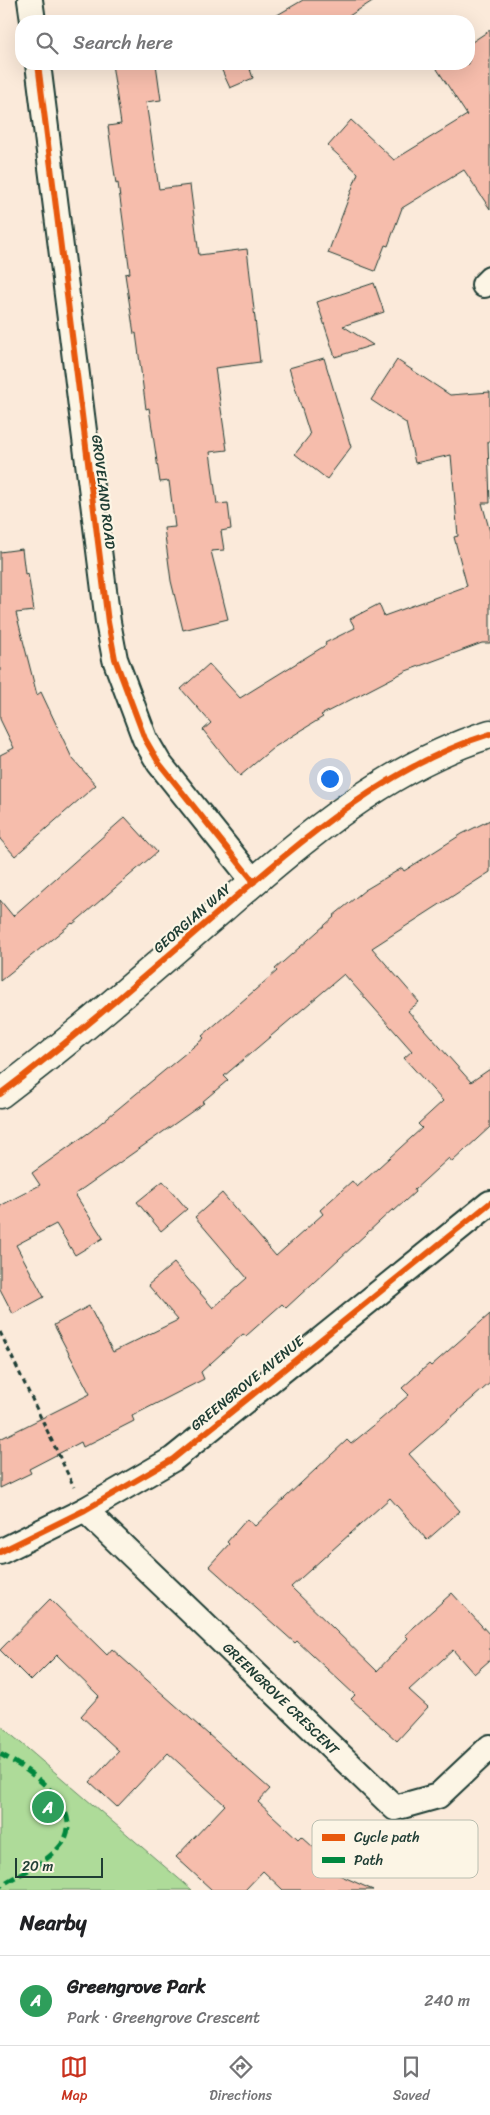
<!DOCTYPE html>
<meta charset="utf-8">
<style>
body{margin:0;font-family:Sriracha,sans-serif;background:#f2f2f2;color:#202124}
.scale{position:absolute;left:15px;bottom:12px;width:88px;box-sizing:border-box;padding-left:5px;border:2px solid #1f3d34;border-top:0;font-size:14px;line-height:18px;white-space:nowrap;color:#1f3d34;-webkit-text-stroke:4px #fcf5e5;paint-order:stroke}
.you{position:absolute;left:329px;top:778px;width:18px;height:18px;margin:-12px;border:4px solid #fff;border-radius:50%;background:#1a73e8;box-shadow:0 0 0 8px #1a73e833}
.badge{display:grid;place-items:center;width:32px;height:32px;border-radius:50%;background:#c8321e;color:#fff;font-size:16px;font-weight:700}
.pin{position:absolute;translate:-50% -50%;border:2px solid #fff;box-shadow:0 1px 5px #0006}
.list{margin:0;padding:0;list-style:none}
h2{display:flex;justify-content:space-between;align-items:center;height:65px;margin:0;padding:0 20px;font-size:21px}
h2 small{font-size:16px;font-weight:400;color:#757577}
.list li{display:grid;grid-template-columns:32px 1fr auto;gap:15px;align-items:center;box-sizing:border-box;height:90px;padding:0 20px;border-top:1px solid #e0e0e0}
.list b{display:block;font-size:19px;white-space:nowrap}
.list p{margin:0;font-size:16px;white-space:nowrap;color:#757577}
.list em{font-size:16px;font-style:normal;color:#757577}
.icon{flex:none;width:28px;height:28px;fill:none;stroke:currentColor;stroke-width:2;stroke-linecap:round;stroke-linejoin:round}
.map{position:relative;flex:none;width:490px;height:1890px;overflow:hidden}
.search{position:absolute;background:#fff;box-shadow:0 5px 20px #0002;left:15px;right:15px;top:15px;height:55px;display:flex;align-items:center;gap:12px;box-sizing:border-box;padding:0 18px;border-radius:20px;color:#757577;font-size:19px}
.sheet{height:155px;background:#fff}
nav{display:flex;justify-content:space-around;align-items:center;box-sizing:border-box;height:70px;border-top:1px solid #e0e0e0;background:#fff;font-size:14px;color:#757577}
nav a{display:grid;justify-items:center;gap:2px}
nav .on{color:#c8321e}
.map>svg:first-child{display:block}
</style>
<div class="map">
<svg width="490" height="1890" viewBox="0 0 490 1890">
<rect width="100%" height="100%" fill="#fbeada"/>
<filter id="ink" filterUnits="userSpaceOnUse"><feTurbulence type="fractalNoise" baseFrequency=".02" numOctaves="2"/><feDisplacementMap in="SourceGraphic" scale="10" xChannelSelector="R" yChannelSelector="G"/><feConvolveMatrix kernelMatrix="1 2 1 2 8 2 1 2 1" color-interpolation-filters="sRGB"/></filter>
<g filter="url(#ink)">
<!-- green -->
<polygon fill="#aedb99" stroke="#668c66" points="0,1725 192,1890 0,1890"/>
<!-- building -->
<g fill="#f6bdac" stroke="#1f3d34">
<polygon points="303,0 374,0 349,16 353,21 267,21"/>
<polygon points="490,30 490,209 464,170 402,208 388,246 385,245 375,271 328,253 358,173 328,146 351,120 394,160 467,115 435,66 438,64 469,64 469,44"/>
<polygon points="112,64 156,64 161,100 146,102 159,189 190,185 199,255 247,249 260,362 215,368 227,450 210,452 217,504 228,503 231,529 221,531 224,550 211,551 228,619 183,630 171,581 164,528 175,527 169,481 160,482 149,408 146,409 136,333 134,334 125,274 130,273 118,183 116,184 108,126 121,124"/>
<polygon points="219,64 261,64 250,69 253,78 230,88"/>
<polygon points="374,283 384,312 343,326 373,345 335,357 317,302"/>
<polygon points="324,358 351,447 327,479 295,454 310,435 289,368"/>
<polygon points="397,360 450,395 490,392 490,442 488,442 490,503 482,503 490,532 490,643 482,643 406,671 321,715 323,717 273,748 240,776 203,730 211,723 181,689 209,664 240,698 326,645 325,643 355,628 350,619 379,604 384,616 467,586 454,537 458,536 451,455 415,463 406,423 371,400"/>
<polygon points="22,549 25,574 28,573 34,611 16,613 37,695 41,692 72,758 96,785 15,856 0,839 0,755 14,748 0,719 0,552"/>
<polygon points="125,817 157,852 73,924 72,923 0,981 0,900 13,916"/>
<polygon points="490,820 490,872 372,948 419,1002 408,1011 471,1082 490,1069 490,1127 452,1162 449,1158 414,1190 415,1192 394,1211 393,1209 286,1308 282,1304 246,1336 243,1334 201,1372 204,1379 132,1416 134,1421 83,1447 81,1442 29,1469 31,1473 0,1488 0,1439 90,1394 54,1325 89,1306 113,1352 178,1320 148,1285 174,1263 213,1308 247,1278 195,1217 222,1193 276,1256 323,1214 320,1210 352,1181 357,1187 422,1128 418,1124 443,1101 404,1058 412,1051 344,974 224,1076 228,1080 202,1102 204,1103 75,1194 103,1238 75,1255 56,1224 16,1245 44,1297 13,1314 0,1289 0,1206 40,1185 32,1173 91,1131 204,1038 202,1036 277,971 275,969 334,917 333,916 365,890 402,868 404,871 462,834"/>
<polygon points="163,1181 187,1209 161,1231 137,1202"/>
<polygon points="490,1314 490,1383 409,1454 460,1511 427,1540 390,1498 291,1587 377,1671 408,1638 405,1635 452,1593 490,1635 490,1660 474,1674 453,1650 409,1690 428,1707 397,1741 351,1699 355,1695 297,1641 295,1643 209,1566 229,1544 227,1542 247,1519 255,1526 347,1440 351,1444 373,1426 409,1395 402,1388 429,1364 431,1366"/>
<polygon points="50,1599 107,1655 112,1649 270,1789 258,1802 298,1839 301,1836 326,1859 319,1866 373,1890 283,1890 263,1871 245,1890 212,1890 176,1857 225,1805 168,1753 117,1807 90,1782 119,1751 81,1716 99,1696 57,1655 31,1681 0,1650"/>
</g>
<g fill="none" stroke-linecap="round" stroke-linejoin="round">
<defs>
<g id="street">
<polyline points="30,0 33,21"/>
<polyline points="38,64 108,622 115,659 145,739 159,763 254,882"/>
<polyline points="484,285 490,279"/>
<path id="s1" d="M 85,1510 L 395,1808 L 438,1796 L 490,1747"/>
<polyline points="0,1552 85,1510 173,1459 490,1203"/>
</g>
<path id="secondary" d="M 0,1094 C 77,1036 149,972 222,909 C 302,840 387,766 490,734"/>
</defs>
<!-- street casing -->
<use href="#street" stroke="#1f3d34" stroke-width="28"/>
<!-- secondary casing -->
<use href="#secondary" stroke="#1f3d34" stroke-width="31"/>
<!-- path -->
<polyline stroke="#1f3d34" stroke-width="3" stroke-dasharray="5 4" stroke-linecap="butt" points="0,1332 74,1487"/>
<!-- street -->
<use href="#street" stroke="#fcf5e5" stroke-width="24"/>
<!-- secondary -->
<use href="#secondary" stroke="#fcf5e5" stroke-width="28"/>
<!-- quiet -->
<path stroke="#00873e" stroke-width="5" stroke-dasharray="10 5" stroke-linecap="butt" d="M 0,1754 C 27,1768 89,1809 61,1845 C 46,1864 20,1873 0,1886"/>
<defs>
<g id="cycleway">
<polyline points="38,64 108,622 115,659 145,739 159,763 254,882"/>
<path d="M 0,1094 C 77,1036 149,972 222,909 C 302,840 387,766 490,734"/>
<polyline points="0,1552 85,1510 173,1459 490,1203"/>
</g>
</defs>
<!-- cycleway casing -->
<use href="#cycleway" stroke="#fcf5e5" stroke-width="9"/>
<!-- cycleway -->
<use href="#cycleway" stroke="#e8590c" stroke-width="6"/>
</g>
</g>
<g text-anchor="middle" stroke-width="4.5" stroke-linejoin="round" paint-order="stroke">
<!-- street labels -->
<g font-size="14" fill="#1f3d34" stroke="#fcf5e5">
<text transform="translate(104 492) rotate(83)" y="5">GROVELAND ROAD</text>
<text transform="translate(192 918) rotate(-41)" y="5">GEORGIAN WAY</text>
<text transform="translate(247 1383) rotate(-39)" y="5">GREENGROVE AVENUE</text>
<text dy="5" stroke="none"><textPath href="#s1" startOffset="272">GREENGROVE CRESCENT</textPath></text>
</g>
</g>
<!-- legend -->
<rect x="312" y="1820" width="166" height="58" rx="8" fill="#fcf5e5" stroke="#babeb0" stroke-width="1"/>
<rect x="322" y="1834" width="23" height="7" fill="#e8590c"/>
<rect x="322" y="1857" width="23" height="6" fill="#00873e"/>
<g font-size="14" fill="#1f3d34">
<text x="354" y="1842">Cycle path</text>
<text x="354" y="1865">Path</text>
</g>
</svg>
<div class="scale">20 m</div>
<div class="you"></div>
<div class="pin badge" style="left:48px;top:1807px;background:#2e9e5b">A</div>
<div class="search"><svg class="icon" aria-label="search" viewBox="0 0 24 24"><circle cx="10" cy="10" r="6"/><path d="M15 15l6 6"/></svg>Search here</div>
</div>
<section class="sheet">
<h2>Nearby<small></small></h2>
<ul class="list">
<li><span class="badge" style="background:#2e9e5b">A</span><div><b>Greengrove Park</b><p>Park · Greengrove Crescent</p></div><em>240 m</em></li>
</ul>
</section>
<nav>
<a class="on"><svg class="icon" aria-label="map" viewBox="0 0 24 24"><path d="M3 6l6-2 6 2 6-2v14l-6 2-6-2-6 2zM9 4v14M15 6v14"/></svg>Map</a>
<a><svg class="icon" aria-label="directions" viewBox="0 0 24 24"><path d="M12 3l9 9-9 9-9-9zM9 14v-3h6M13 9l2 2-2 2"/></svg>Directions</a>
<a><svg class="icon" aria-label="saved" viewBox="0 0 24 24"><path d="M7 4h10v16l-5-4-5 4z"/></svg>Saved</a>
</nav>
